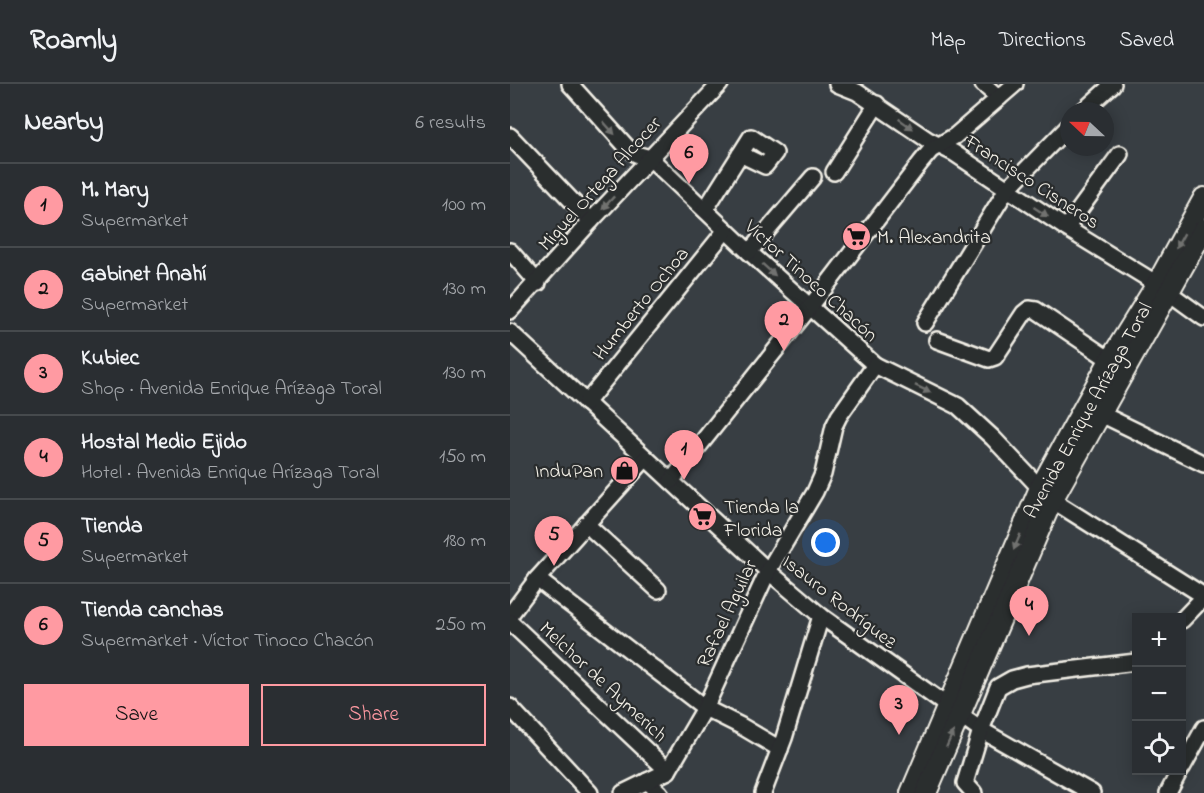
<!DOCTYPE html>
<meta charset="utf-8">
<style>
body{margin:0;font-family:"Indie Flower",sans-serif;background:#32363a;color:#f1f3f6}
.controls{position:absolute;right:18px;bottom:18px;display:grid;overflow:hidden;border-radius:0px;box-shadow:0 3px 15px #0003}
.controls button{width:54px;height:54px;display:grid;place-items:center;padding:0;border:0;border-bottom:2px solid #464a4d;background:#2a2e32;color:#f1f3f6;font:30px sans-serif}
.compass{position:absolute;left:550px;top:18px;width:54px;height:54px;border-radius:50%;background:#2a2e32;box-shadow:0 3px 15px #0003;rotate:292deg}
.you{position:absolute;left:316px;top:459px;width:21px;height:21px;margin:-15px;border:4px solid #fff;border-radius:50%;background:#1a73e8;box-shadow:0 0 0 9px #1a73e833}
.badge{display:grid;place-items:center;width:39px;height:39px;border-radius:50%;background:#ff9aa2;color:#111;font-size:20px;font-weight:700}
.pin{position:absolute;translate:-50% -50px;filter:drop-shadow(0 2px 3px #0008)}
.pin::after{content:'';position:absolute;top:32px;width:21px;height:18px;background:inherit;clip-path:polygon(0 0,100% 0,50% 100%)}
.list{margin:0;padding:0;list-style:none}
h2{display:flex;justify-content:space-between;align-items:center;height:78px;margin:0;padding:0 24px;font-size:26px}
h2 small{font-size:20px;font-weight:400;color:#a5a8ac}
.list li{display:grid;grid-template-columns:39px 1fr auto;gap:18px;align-items:center;box-sizing:border-box;height:84px;padding:0 24px;border-top:2px solid #464a4d}
.list b{display:block;font-size:22px;white-space:nowrap}
.list p{margin:0;font-size:20px;white-space:nowrap;color:#a5a8ac}
.list em{font-size:20px;font-style:normal;color:#a5a8ac}
.actions{display:flex;gap:12px;padding:18px 24px}
.actions a{flex:1;padding:14px 0;border:2px solid #ff9aa2;border-radius:0px;text-align:center;font-size:21px;color:#ff9aa2}
.actions .main{background:#ff9aa2;color:#111}
.icon{flex:none;width:33px;height:33px;fill:none;stroke:currentColor;stroke-width:2;stroke-linecap:round;stroke-linejoin:round}
.map{position:relative;flex:none;width:694px;height:709px;overflow:hidden}
header{display:flex;align-items:center;gap:36px;box-sizing:border-box;height:84px;padding:0 30px;background:#2a2e32;border-bottom:2px solid #464a4d}
header strong{font-size:28px}
nav{display:flex;gap:33px;margin-inline-start:auto;font-size:21px}
main{display:flex}
aside{flex:1;background:#2a2e32}
.map>svg:first-child{display:block}
</style>
<header>
<strong>Roamly</strong>
<nav><a>Map</a><a>Directions</a><a>Saved</a></nav>
</header>
<main>
<aside>
<h2>Nearby<small>6 results</small></h2>
<ul class="list">
<li><span class="badge">1</span><div><b>M. Mary</b><p>Supermarket</p></div><em>100 m</em></li>
<li><span class="badge">2</span><div><b>Gabinet Anahí</b><p>Supermarket</p></div><em>130 m</em></li>
<li><span class="badge">3</span><div><b>Kubiec</b><p>Shop · Avenida Enrique Arízaga Toral</p></div><em>130 m</em></li>
<li><span class="badge">4</span><div><b>Hostal Medio Ejido</b><p>Hotel · Avenida Enrique Arízaga Toral</p></div><em>150 m</em></li>
<li><span class="badge">5</span><div><b>Tienda</b><p>Supermarket</p></div><em>180 m</em></li>
<li><span class="badge">6</span><div><b>Tienda canchas</b><p>Supermarket · Víctor Tinoco Chacón</p></div><em>250 m</em></li>
</ul>
<div class="actions"><a class="main">Save</a><a>Share</a></div>
</aside>
<div class="map">
<svg width="694" height="709" viewBox="0 0 694 709">
<rect width="100%" height="100%" fill="#383e43"/>
<filter id="ink" filterUnits="userSpaceOnUse"><feTurbulence type="fractalNoise" baseFrequency=".0167" numOctaves="2"/><feDisplacementMap in="SourceGraphic" scale="12" xChannelSelector="R" yChannelSelector="G"/><feConvolveMatrix kernelMatrix="1 2 1 2 8 2 1 2 1" color-interpolation-filters="sRGB"/></filter>
<g filter="url(#ink)">
<g fill="none" stroke-linecap="round" stroke-linejoin="round">
<defs>
<g id="minor">
<polyline points="60,0 116,62 126,70 140,74 239,168 365,281 448,322 483,354 530,404"/>
<polyline points="327,0 347,8 418,56 444,69 556,144 647,200 694,234"/>
<polyline points="473,0 489,14"/>
<polyline points="573,27 603,0"/>
<polyline points="0,52 81,137"/>
<polyline points="324,88 367,20"/>
<polyline points="195,126 241,53 265,69 255,82 230,70"/>
<polyline points="556,144 610,70"/>
<polyline points="0,167 28,199"/>
<polyline points="239,168 303,93"/>
<polyline points="0,227 81,137 210,0"/>
<polyline points="415,239 497,105 559,42"/>
<polyline points="0,248 258,487 311,532 471,646 582,709"/>
<polyline points="427,256 479,275 485,273 514,229 519,225 526,226 600,276"/>
<polyline points="76,319 216,146"/>
<polyline points="589,329 694,380"/>
<polyline points="161,397 300,223 411,78 421,66 445,52 505,0"/>
<polyline points="542,416 694,512"/>
<polyline points="76,440 148,506"/>
<polyline points="27,495 195,624 231,642 270,665"/>
<polyline points="0,531 27,495 136,374"/>
<polyline points="672,536 694,513"/>
<polyline points="0,538 158,687"/>
<polyline points="0,623 80,709"/>
<polyline points="672,684 694,644"/>
<polyline points="137,697 150,709"/>
<polyline points="113,709 158,687 195,624 258,487 305,408 313,390 324,342 329,332 365,281"/>
<polyline points="253,709 274,654 311,532"/>
<polyline points="464,709 455,699 471,646 488,603 502,595 517,591 626,578"/>
<polyline points="658,709 670,686"/>
</g>
<g id="major">
<polyline points="401,709 530,404 600,276 647,200 694,114"/>
<polyline points="416,709 542,416 694,145"/>
</g>
</defs>
<!-- minor casing -->
<use href="#minor" stroke="#f4f1e8" stroke-width="20"/>
<!-- major casing -->
<use href="#major" stroke="#f4f1e8" stroke-width="24"/>
<!-- minor -->
<use href="#minor" stroke="#2a2d2e" stroke-width="15"/>
<!-- major -->
<use href="#major" stroke="#2a2d2e" stroke-width="20"/>
</g>
<!-- one-way arrows -->
<defs><path id="oneway-solid" d="M-6-.8H1V-3.2L6.5 0L1 3.2V.8H-6Z" transform="scale(1.5)"/></defs>
<g fill="#71726f">
<use href="#oneway-solid" transform="translate(396 40) rotate(35)"/>
<use href="#oneway-solid" transform="translate(99 44) rotate(48)"/>
<use href="#oneway-solid" transform="translate(98 119) rotate(133)"/>
<use href="#oneway-solid" transform="translate(531 128) rotate(33)"/>
<use href="#oneway-solid" transform="translate(670 157) rotate(119)"/>
<use href="#oneway-solid" transform="translate(259 186) rotate(42)"/>
<use href="#oneway-solid" transform="translate(413 305) rotate(26)"/>
<use href="#oneway-solid" transform="translate(507 458) rotate(113)"/>
<use href="#oneway-solid" transform="translate(440 655) rotate(-66)"/>
</g>
</g>
<!-- icons -->
<defs>
<symbol id="supermarket-disc" viewBox="-11 -11 22 22"><circle r="9.5" fill="#ff9aa2" stroke="#2a2d2e"/><path d="M-6-5.5h2.5l.6 2H6L4.5 2H-2.5L-4.4-4H-6ZM-1.5 3.2a1.3 1.3 0 1 0 .1 0ZM3 3.2a1.3 1.3 0 1 0 .1 0Z" fill="#111"/></symbol>
<symbol id="shop-disc" viewBox="-11 -11 22 22"><circle r="9.5" fill="#ff9aa2" stroke="#2a2d2e"/><path d="M-5-2.5h2.3a2.7 3.5 0 0 1 5.4 0H5L5.5 6h-11ZM-1.5-2.5h3a1.5 2.3 0 0 0-3 0Z" fill="#111"/></symbol>
</defs>
<g fill-rule="evenodd">
<use href="#supermarket-disc" x="330" y="136" width="33" height="33"/>
<use href="#shop-disc" x="98" y="370" width="33" height="33"/>
<use href="#supermarket-disc" x="176" y="416" width="33" height="33"/>
</g>
<g text-anchor="middle" stroke-width="4.5" stroke-linejoin="round" paint-order="stroke">
<!-- street labels -->
<g font-size="20" fill="#f4f1e8" stroke="#2a2d2e">
<text transform="translate(523 97) rotate(33)" y="7">Francisco Cisneros</text>
<text transform="translate(89 99) rotate(-48)" y="7">Miguel Ortega Alcocer</text>
<text transform="translate(302 196) rotate(42)" y="7">Víctor Tinoco Chacón</text>
<text transform="translate(130 219) rotate(-51)" y="7">Humberto Ochoa</text>
<text transform="translate(577 326) rotate(-61)" y="7">Avenida Enrique Arízaga Toral</text>
<text transform="translate(330 517) rotate(38)" y="7">Isauro Rodríguez</text>
<text transform="translate(216 529) rotate(-65)" y="7">Rafael Aguilar</text>
<text transform="translate(94 597) rotate(43)" y="7">Melchor de Aymerich</text>
</g>
<!-- poi labels -->
<g font-size="20" fill="#f4f1e8" stroke="#2a2d2e" text-anchor="start">
<text x="367" y="159">M. Alexandrita</text>
<text x="93" y="393" text-anchor="end">InduPan</text>
<text x="214" y="429">Tienda la<tspan x="214" dy="23">Florida</tspan></text>
</g>
</g>
</svg>
<div class="controls">
<button>+</button>
<button>−</button>
<button><svg class="icon" aria-label="locate" viewBox="0 0 24 24"><circle cx="12" cy="12" r="6"/><path d="M12 2v4M12 18v4M2 12h4M18 12h4"/></svg></button>
</div>
<svg class="compass" viewBox="-18 -18 36 36"><path d="M0-13l5 13h-10z" fill="#e53935"/><path d="M0 13l5-13h-10z" fill="#a5a8ac"/></svg>
<div class="you"></div>
<div class="pin badge" style="left:174px;top:396px">1</div>
<div class="pin badge" style="left:274px;top:267px">2</div>
<div class="pin badge" style="left:389px;top:651px">3</div>
<div class="pin badge" style="left:519px;top:552px">4</div>
<div class="pin badge" style="left:44px;top:482px">5</div>
<div class="pin badge" style="left:179px;top:100px">6</div>
</div>
</main>
